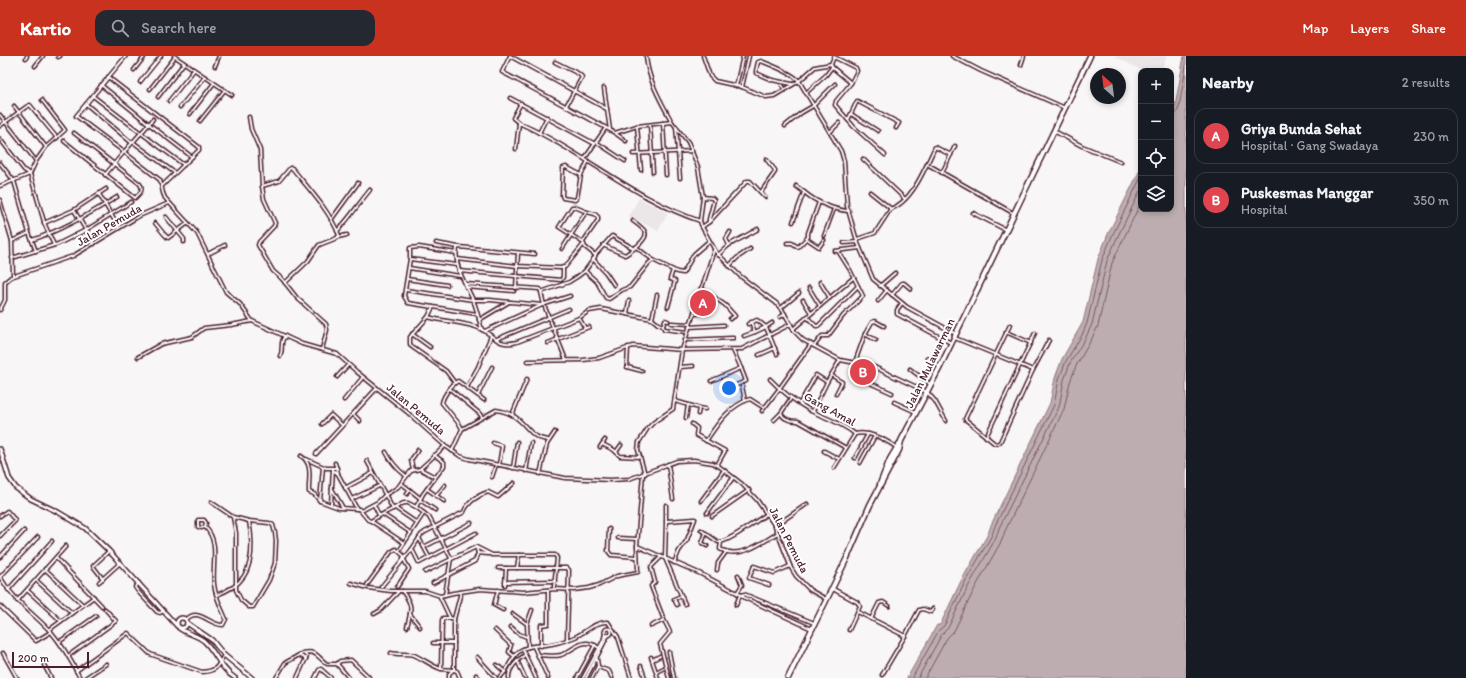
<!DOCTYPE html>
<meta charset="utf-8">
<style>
body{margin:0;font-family:Itim,sans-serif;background:#242831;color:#f1f3f6}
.controls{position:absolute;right:12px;top:12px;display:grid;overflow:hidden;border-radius:8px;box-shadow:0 2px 6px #0003}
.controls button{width:36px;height:36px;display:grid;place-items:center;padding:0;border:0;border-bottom:1px solid #363941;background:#171b24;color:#f1f3f6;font:20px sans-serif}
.compass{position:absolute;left:1090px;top:12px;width:36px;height:36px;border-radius:50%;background:#171b24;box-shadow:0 2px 6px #0003;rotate:332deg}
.scale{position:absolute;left:12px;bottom:10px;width:77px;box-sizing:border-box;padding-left:4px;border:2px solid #4a1f2b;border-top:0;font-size:11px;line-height:14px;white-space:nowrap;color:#4a1f2b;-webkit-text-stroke:3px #fff;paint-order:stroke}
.you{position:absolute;left:729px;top:332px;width:14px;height:14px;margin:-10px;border:3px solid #fff;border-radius:50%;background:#1a73e8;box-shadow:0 0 0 6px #1a73e833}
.badge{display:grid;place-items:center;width:26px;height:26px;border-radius:50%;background:#c8321e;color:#fff;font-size:13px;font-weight:700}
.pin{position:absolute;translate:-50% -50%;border:2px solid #fff;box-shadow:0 1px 4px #0006}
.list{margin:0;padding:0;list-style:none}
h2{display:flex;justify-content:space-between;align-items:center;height:52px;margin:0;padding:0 16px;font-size:17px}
h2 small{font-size:13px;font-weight:400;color:#9ea1a6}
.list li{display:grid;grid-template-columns:26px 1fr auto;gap:12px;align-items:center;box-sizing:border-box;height:56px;margin:0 8px 8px;padding:0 8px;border:1px solid #363941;border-radius:12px}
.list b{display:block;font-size:15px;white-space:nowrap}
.list p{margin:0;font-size:13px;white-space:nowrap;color:#9ea1a6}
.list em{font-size:13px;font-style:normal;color:#9ea1a6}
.icon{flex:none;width:22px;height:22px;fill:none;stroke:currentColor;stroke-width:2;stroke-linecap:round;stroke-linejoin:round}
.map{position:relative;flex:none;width:1186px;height:622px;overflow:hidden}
header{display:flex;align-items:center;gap:24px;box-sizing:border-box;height:56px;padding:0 20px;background:#c8321e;color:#fff}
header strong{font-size:19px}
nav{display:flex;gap:22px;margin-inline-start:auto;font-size:14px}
.search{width:280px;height:36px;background:#242831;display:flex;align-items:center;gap:10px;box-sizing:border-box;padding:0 14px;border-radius:12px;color:#9ea1a6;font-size:15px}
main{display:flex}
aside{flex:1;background:#171b24}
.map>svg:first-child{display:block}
</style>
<header>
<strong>Kartio</strong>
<div class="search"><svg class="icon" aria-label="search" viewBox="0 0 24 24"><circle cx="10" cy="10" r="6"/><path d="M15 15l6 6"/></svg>Search here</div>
<nav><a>Map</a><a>Layers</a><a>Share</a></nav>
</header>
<main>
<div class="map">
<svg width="1186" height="622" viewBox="0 0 1186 622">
<rect width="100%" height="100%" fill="#f8f6f7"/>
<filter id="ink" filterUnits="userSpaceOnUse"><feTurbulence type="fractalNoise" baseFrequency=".025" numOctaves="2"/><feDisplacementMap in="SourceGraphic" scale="8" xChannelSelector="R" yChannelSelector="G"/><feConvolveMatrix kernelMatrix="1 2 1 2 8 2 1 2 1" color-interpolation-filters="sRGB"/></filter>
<g filter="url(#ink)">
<!-- built -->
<g fill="#ebe6e8">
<polygon points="1114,0 1167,0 1161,15 1143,15"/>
<polygon points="639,142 668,157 658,175 629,160"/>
</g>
<!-- water -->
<polygon fill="#bdadb0" stroke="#8f747b" points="1184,0 1186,0 1186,622 907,622 937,569 940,569 961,525 988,478 991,469 1050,347 1055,322 1062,303 1083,266 1098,203 1108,178 1141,112 1141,153 1171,153 1171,59 1175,51"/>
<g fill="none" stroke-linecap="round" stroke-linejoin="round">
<!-- shore -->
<g stroke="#785860" stroke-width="1">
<polyline points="1171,60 1175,59 1179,52 1186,10"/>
<polyline points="912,622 939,574 944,570 965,526 992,479 995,470 1054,349 1059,323 1066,305 1082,279 1087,267 1102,204 1112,180 1141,121"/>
<polyline points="918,622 942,578 948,572 969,529 996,482 999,472 1059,351 1064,324 1070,307 1086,281 1092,268 1107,205 1117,182 1141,133"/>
<polyline points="925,622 947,582 954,575 975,532 1002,484 1005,475 1064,353 1070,326 1076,310 1091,284 1098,270 1112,207 1141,146"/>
</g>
<defs>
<g id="street">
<polyline points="174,0 232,39"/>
<polyline points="510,0 502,16 610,74"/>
<polyline points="510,0 607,53"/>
<path d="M 646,0 C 648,24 661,46 672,66"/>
<polyline points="703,0 710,20 715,25 742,31 766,41 774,40 799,25 841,95 844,105 847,150 857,185 873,223 907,251 956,278"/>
<polyline points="952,0 981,15 1065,52"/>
<polyline points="58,1 60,0"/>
<polyline points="26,2 27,0"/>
<polyline points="555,6 579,18 582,21 566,50"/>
<polyline points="1021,9 1024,0"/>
<polyline points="35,10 43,0"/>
<polyline points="215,10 219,0"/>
<polyline points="832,11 851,27"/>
<polyline points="134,14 145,0"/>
<polyline points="108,21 199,91 199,94 162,130"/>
<polyline points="140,26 161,0"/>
<path d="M 792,28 L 772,24 L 756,17 L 756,15 L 758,6 L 761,5 C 771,9 793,17 799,25 L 815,11 L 831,8"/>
<polyline points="101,29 149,68 124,96 160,124 163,137 165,142 197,177 226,236 240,248 252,265 302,288 337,298 357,316 407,356 445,390 460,400 469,403 565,422 611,424 629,423 677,405 694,404 713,407 720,411 742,428 757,444 775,470 791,512 796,520 810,534 826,543"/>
<polyline points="782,29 785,34"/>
<polyline points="736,30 743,0"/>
<polyline points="742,31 749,0"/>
<polyline points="604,32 610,74 615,77 637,70 672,66 688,86 698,111 703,141 700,165 702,171 716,196 740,220 776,247 783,255 795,276 803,284 840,304 872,310 927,336 935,345 946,365"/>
<polyline points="150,33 175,1"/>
<polyline points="806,37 826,19 832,11 831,8 834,1 856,12 857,15 851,27 836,45 835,49 854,71 885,99"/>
<polyline points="93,40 141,77"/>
<polyline points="158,41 184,7"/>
<polyline points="510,42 595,88"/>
<polyline points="169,45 194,14"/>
<polyline points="86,48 132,87"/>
<polyline points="14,50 46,91"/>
<polyline points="180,51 205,21"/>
<polyline points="190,58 214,27"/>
<polyline points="851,58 878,75"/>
<polyline points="0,59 36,105 30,118 45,169 54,189"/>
<polyline points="249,61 251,73 260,94 262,130 264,143 275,167 274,170 259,186 258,189 273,215 282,223 297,242 326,268 327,274 322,293"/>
<polyline points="153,63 149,68 192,101"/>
<polyline points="848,64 857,45 899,67 896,72"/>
<polyline points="200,65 224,35"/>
<polyline points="519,67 513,62 521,47"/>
<polyline points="663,67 666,119"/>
<polyline points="650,69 653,116"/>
<polyline points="0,70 26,51 30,49 57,82"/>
<polyline points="637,70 641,114"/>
<polyline points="676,70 680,122"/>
<polyline points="785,70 801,57 813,50 835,28"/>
<polyline points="1054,75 1082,90 1121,106"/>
<polyline points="830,76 839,67"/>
<polyline points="141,77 184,109"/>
<polyline points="539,77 547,61"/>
<polyline points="615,77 626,85"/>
<polyline points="0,83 24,114 30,118"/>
<path d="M 64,85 L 135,142 C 140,137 144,134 140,128 L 74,77"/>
<polyline points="133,86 175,117"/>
<polyline points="596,86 625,105"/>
<path d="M 516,93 L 519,67 C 582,95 634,143 700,165"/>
<polyline points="633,98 692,95"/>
<polyline points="585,102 605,73"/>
<polyline points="863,103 905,143"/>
<polyline points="36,105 46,91 65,74 42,44"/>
<polyline points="0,107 14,125 29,177 36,195"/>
<polyline points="927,108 1013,157"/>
<polyline points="942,117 955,90"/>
<polyline points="105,119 124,96 76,60 126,0"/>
<polyline points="581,119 566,111 563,112 562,139 563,142 575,144 577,142 581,119 588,105"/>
<polyline points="0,130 30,118"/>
<path d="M 262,130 L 279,125 L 290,112 L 292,112 C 309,133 329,154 339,179 L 337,182 L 319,189 L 308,205 L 285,227"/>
<polyline points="796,130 804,136"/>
<polyline points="761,136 775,116 775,114 766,103"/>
<polyline points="99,138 119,172"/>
<polyline points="703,141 712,142 714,144 709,163 709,166"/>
<polyline points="0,144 12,185 13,219"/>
<path d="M 890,153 C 912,147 926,110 935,91 L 951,99"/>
<polyline points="74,154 94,188"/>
<polyline points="973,157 1006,174"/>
<polyline points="166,161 184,183 184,186"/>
<polyline points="331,164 358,127"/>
<path d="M 793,166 L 804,136 C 816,146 833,154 849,155"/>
<polyline points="44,167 74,154 106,133"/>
<polyline points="155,167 164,178 168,182 188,167"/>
<polyline points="702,171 709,166 747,125 750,125 765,141"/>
<path d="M 337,175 C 350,162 359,147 370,134"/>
<polyline points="824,180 834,153"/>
<polyline points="338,181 347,179"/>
<polyline points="807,183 819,191 824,184"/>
<polyline points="857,183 875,177 890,154 890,152 870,136"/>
<path d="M 32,184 C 62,174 90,158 117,141"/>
<polyline points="12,185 29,177"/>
<polyline points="582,186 559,171 572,151 575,151 587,156"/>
<polyline points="436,187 458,191"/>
<polyline points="787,187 792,187 798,191 808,181 808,177 819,146"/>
<polyline points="844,187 858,186"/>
<path d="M 603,189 L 625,199 C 630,196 649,183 645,176 C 643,172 637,168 633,165"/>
<polyline points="729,189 726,183 730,176"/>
<polyline points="636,191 653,204"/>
<polyline points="562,193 584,159 587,156 595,158 598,161 598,164 583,186"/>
<polyline points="835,195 860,192"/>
<path d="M 456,197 L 419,191 L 410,192 L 410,203 L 404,240 L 408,247 L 433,251 L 428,261 C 444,266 466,266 481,273 C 495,280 498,291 517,286 L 579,262 L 589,255 L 601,253 L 652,263 L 658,268 L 663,270 L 664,273 L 687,276"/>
<polyline points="208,198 225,189"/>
<polyline points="595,199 612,180 633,192"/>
<polyline points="718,199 729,189 758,173"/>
<polyline points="12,202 58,188 86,174 131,146"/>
<polyline points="410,203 457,209"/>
<polyline points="457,203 517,210 561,212 565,211 583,189"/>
<polyline points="593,203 606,217 614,229"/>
<polyline points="729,210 737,202 750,193"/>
<polyline points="409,212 460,220"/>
<polyline points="459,215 561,224 563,221 563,211"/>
<polyline points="585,215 597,226 606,242 609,243 622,234 630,231 649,207 653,204 677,216 683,217 694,198 709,185"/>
<polyline points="407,223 447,229"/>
<polyline points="820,226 830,242"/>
<polyline points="465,228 540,233 541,236 569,226 577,221 585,215 595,201 595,199 585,191 583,186"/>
<polyline points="880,230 895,217"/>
<polyline points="466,231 514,235"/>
<polyline points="516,232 518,197"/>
<polyline points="701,232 725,249 735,260 730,263"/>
<polyline points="809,232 820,250"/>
<polyline points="406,234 473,244 490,244 542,249"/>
<polyline points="541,236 544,249 566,304"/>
<polyline points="892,239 902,227 904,227 911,233"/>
<polyline points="803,244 811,257"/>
<polyline points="878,245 887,234"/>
<polyline points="902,247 897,254 897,258 951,287"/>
<polyline points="433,251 477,258"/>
<polyline points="668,251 675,225 670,223 673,214"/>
<polyline points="781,252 799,237"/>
<polyline points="0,254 5,244 5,226 11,221 73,200 139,160 169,147"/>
<polyline points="627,258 629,245"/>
<polyline points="694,258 705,257"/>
<polyline points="428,261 410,281 410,288 412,291 446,315 455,327"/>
<polyline points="780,261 785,258"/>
<polyline points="807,261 816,270 818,270 858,230"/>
<polyline points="579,262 585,272"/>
<polyline points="652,263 657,239"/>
<polyline points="479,264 509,246"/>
<polyline points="751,266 755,276 766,271 777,298"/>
<polyline points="671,267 690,268"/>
<polyline points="748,268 757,264 766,271 772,267"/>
<polyline points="663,270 665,264 668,265"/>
<polyline points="689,271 724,269"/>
<polyline points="793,273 853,222"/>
<path d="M 482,274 C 479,264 477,253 473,244 C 465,226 454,212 457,192 L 459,191 L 535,198"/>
<polyline points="485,275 542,249 570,240"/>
<polyline points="1006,276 1031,287"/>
<polyline points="412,278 430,291"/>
<polyline points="865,278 876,284"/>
<polyline points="744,280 755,276"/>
<polyline points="955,282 1033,314 1000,386 997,388 994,387 965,363 1010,269"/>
<polyline points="497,283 569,253"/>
<polyline points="685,284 733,282"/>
<polyline points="548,287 589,271"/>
<polyline points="814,290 822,280 828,280 843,260 863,240 850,214 838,195"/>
<polyline points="628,291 627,311 642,315"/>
<polyline points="759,299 775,292"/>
<path d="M 280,300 C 284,293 279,287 285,280"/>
<polyline points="138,301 161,288 192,281 204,272 231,269 252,265"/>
<polyline points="927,302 940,311"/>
<polyline points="527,305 583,304 599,302 633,290 682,294 742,293 791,268"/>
<polyline points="855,306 865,278 872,266 875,265 884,270"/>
<polyline points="862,308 857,321 892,337"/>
<polyline points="680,311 693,310"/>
<polyline points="910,313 930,328"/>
<polyline points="1033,314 1049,284"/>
<polyline points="831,319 842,326 836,338"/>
<polyline points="337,321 348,309"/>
<path d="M 770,323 C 782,336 796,346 811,355 C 826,362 842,367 855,378"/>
<polyline points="711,325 741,312 733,294"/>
<polyline points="742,330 745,345"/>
<polyline points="467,331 478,311 491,280"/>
<polyline points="729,332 746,325 741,312"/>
<polyline points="450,333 479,357 482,361"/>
<polyline points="478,339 492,311"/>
<path d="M 791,342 L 781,357 C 783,363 791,365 798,365 L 846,392"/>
<polyline points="344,344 363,321"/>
<polyline points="675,345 699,352 698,358"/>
<polyline points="894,346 916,356"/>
<polyline points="800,347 816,319 827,326"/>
<polyline points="699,352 705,353"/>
<polyline points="762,355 779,333 811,288"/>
<polyline points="813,355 827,326 840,304"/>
<polyline points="353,358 360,365"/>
<polyline points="512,359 527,323"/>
<polyline points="686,362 688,349"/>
<polyline points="774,364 780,358"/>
<polyline points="322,368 331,359 342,369"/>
<polyline points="692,368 697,372 696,379 725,395 717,409"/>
<path d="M 462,373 L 460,369 L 442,347 C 443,340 452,328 458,325 L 484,344"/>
<path d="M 855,378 C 870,375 884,383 896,391"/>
<polyline points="986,381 1035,277"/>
<path d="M 706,385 C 718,367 729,350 750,343 L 764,352"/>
<polyline points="493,387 502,390 499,409"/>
<polyline points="602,388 614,394 620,400 640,401"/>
<polyline points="600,391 605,384"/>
<path d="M 452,395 L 462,373 L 496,354 C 504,355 514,359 520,365 C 530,374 532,382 548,384"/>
<polyline points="824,395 839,403"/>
<path d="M 386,396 C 391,406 397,413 406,420"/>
<polyline points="616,396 621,389"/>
<polyline points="316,398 377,332"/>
<path d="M 301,400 C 314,408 308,424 309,436 L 314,438 L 320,445 L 339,452 L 359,453 L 368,464 L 371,465 C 381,458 393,453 404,447 L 408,447 L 416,451 L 423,438 L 444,410 L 444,406 L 434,399"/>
<polyline points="855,402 868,378"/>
<polyline points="306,403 326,412 337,412"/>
<polyline points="367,405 393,453"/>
<polyline points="335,407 338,417"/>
<polyline points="860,407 875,380"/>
<polyline points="668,408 673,443"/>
<polyline points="513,412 517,386"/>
<polyline points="834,412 855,378"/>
<polyline points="420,413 435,421"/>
<polyline points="413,414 411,404 418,394"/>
<polyline points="334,415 338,418 357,453"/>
<polyline points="526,415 531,387"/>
<polyline points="540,418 547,388 555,376"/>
<polyline points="645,418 638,394 639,386 648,372 654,366 673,353 682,294 714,194"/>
<polyline points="492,421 496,409"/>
<polyline points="401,427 420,442"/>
<polyline points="345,432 373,417"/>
<polyline points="332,433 343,452"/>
<polyline points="427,433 444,445"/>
<polyline points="407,438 410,434"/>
<polyline points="436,440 445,429"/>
<polyline points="352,443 379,430"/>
<polyline points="420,444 435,454"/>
<polyline points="320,445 323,411"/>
<polyline points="701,445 724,414"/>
<polyline points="211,446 233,461 249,465 269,467 273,469 275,477 276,485 275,507 269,524 253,551 249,551 241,544 236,534 236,477 233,461"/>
<polyline points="331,448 333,413"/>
<polyline points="374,449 379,459"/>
<polyline points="666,449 666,465"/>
<polyline points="416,451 429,461 451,502 445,539"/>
<polyline points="395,452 417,467"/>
<polyline points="361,455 378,446 385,439 392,435 398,431 411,415 420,413 445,390"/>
<polyline points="707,457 733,422"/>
<polyline points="384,459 411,477"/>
<polyline points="0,460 7,455 14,463 15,465 0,480"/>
<polyline points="712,460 749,434"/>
<polyline points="371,465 404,487"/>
<polyline points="775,470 807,448"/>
<polyline points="609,473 608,495 611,499 637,501"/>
<path d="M 701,474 L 718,486 C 728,487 757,464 767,458"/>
<polyline points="706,477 702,487 707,490"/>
<polyline points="419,482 429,501"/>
<polyline points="618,482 637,483"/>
<path d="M 721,486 L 720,493 C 740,504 761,487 778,477"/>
<polyline points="637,490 701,518 741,539 745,542 812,573"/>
<polyline points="424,491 471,467"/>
<polyline points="476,491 478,497 488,498"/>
<polyline points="412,493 419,507 476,477"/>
<polyline points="399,495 424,457"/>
<polyline points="0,501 24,475"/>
<polyline points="56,502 102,550"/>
<polyline points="674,507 679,495 687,484 695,463 667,465 666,466 665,502 685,548"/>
<polyline points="498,512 567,512 569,514 567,583"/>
<polyline points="517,512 519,499"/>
<polyline points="45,513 83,549"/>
<polyline points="717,514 718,507 726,496"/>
<polyline points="425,516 476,491 492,499 555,499 557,502 554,531"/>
<path d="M 0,521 C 15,546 33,557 52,577 C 64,591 72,606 80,622"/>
<polyline points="0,521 38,481"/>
<polyline points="103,523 93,510 109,495"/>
<polyline points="36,524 72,557"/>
<polyline points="99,526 120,507"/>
<polyline points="505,526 555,525"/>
<path d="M 139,527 L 135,531 C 136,535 153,551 157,556 L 160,557 L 163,555"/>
<polyline points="351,527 368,532 391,535 425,535 440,540 453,537 480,533 523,536 556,533 574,534 589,532 599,529 617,520 638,516 637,490 643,418"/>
<polyline points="433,527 475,505 478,497"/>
<polyline points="367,529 391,496 396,493 405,501"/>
<polyline points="505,529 506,512"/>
<polyline points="769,529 749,522 754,510 774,517 790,510"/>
<path d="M 381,531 L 412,493 L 421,479 L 425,476 L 464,456 C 467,447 478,439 488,436 L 498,441 L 514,427"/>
<polyline points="397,531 409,513 403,502"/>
<polyline points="833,533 857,546 860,550 849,574"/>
<polyline points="8,534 52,485"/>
<polyline points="27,534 61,565"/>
<polyline points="498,534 494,549 503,554"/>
<path d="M 402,535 C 414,550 411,554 407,571"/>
<polyline points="737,537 742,529 738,519"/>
<path d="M 217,539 C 222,537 228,534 233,531 C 255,517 253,487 249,465"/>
<polyline points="741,539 744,538 814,567"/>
<polyline points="440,541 450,562 454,563 454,614 457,615 460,622"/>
<polyline points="17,545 66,490"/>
<polyline points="677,549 674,543 681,540"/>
<polyline points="736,549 740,539"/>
<polyline points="0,550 36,585 51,576"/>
<polyline points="858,556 905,580 919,554 923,553 931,556 933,553"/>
<polyline points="374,558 381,554 398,536"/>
<polyline points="410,558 420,571"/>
<polyline points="513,558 527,568"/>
<polyline points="450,562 443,562 442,564 441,613 454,614"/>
<polyline points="454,563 461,536"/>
<polyline points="871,563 879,547 883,546 889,550"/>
<path d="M 186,564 C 198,550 210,570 223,569 L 226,563 C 221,552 215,540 214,528 C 212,509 220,485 205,471 L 201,472 L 198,471 L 198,464 L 204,464 L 206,467 L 205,471"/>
<polyline points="664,564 670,576 660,588 669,622"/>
<polyline points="651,570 664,564 651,530 655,526 651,511 661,501"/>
<polyline points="511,571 519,578 527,581"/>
<circle cx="608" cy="576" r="3.5"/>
<polyline points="49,574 94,541"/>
<polyline points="495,574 511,589 509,596 514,600"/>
<polyline points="59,586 96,560"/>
<polyline points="433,587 454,587"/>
<polyline points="541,590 541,569 548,568 548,534"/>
<polyline points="528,591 527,568 532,554"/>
<polyline points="534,591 548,622"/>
<polyline points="523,594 536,622"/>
<polyline points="669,596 674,622"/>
<polyline points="3,597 17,622"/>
<path d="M 303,597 C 317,594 317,601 327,608 L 337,608 L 349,622"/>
<path d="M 391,597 C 399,599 407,597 414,599 C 423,603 432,610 441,613"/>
<path d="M 538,599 C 545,599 554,601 561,599 C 576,593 582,580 599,592"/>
<polyline points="68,600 116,565 105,553"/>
<polyline points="477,601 496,622"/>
<polyline points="651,601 658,622"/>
<polyline points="517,604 525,622"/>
<polyline points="652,604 660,600"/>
<polyline points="337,608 340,605 351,604 369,621"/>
<polyline points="44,609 51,622"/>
<polyline points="497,609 505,616"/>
<polyline points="641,610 645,622"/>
<polyline points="598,611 609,615 612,622"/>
<path d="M 76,615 L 128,577 L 150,598 L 202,616 C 217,615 217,611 224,599"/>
<polyline points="656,616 664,612"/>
<polyline points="476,619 479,622"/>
<polyline points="882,619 905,580"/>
<polyline points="85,622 106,608"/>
<polyline points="276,622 285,607 299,599 306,603"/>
<polyline points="297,622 307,600 303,597 299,599"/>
<polyline points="315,622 319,614 321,613 331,622"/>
<polyline points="449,622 449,618 453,614"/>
<path d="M 499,622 C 509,615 510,600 521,594 C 529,589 537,590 545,589 C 555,588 565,585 575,581 C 586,576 596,565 608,566 L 618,581 L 631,622"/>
<path d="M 509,622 C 508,613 518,603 525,599"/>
<polyline points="577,622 595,589"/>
<polyline points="583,622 603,585 605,578"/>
<polyline points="586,622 608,579"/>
<polyline points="592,622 598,610 597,603"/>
</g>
<g id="secondary">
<polyline points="0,393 9,422 16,432 31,443 58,456 85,472 109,495 177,570"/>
<circle cx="182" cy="567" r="5"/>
<polyline points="187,567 212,584 224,599 252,622"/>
<path d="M 179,572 C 187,578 197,579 204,585 C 216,596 221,614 235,622"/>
</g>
<g id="highway">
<polyline points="880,428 890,403 899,388"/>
<polyline points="788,622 847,502 870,449 899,394 901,385 940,311 1090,0"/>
</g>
</defs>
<!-- street casing -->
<use href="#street" stroke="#4a1f2b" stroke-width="5"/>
<!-- secondary casing -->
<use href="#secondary" stroke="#4a1f2b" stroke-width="6"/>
<!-- highway casing -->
<use href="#highway" stroke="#4a1f2b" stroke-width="7"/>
<!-- street -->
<use href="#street" stroke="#fff" stroke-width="2"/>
<!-- secondary -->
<use href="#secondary" stroke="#fff" stroke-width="3"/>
<!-- highway -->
<use href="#highway" stroke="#fff" stroke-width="4"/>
</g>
</g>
<g text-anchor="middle" stroke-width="4" stroke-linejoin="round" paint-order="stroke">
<!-- street labels -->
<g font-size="12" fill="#4a1f2b" stroke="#fff">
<text transform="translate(109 169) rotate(-30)" y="4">Jalan Pemuda</text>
<text transform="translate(930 307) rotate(-64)" y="4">Jalan Mulawarman</text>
<text transform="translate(416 353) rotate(40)" y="4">Jalan Pemuda</text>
<text transform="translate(830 353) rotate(29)" y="4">Gang Amal</text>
<text transform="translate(789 484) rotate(63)" y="4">Jalan Pemuda</text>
</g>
</g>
</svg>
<div class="controls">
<button>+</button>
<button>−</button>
<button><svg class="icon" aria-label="locate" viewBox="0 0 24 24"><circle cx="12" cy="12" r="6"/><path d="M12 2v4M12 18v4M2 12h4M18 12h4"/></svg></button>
<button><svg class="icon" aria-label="layers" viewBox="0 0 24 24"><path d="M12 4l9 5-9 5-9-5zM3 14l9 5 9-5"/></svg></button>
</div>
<svg class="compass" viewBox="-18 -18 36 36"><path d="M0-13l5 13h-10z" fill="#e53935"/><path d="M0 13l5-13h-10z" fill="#9ea1a6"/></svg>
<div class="scale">200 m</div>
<div class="you"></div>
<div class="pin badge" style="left:703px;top:247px;background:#e0444e">A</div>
<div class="pin badge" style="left:863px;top:316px;background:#e0444e">B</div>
</div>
<aside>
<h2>Nearby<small>2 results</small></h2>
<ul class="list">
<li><span class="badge" style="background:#e0444e">A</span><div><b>Griya Bunda Sehat</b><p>Hospital · Gang Swadaya</p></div><em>230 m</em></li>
<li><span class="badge" style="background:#e0444e">B</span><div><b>Puskesmas Manggar</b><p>Hospital</p></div><em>350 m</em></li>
</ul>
</aside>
</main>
